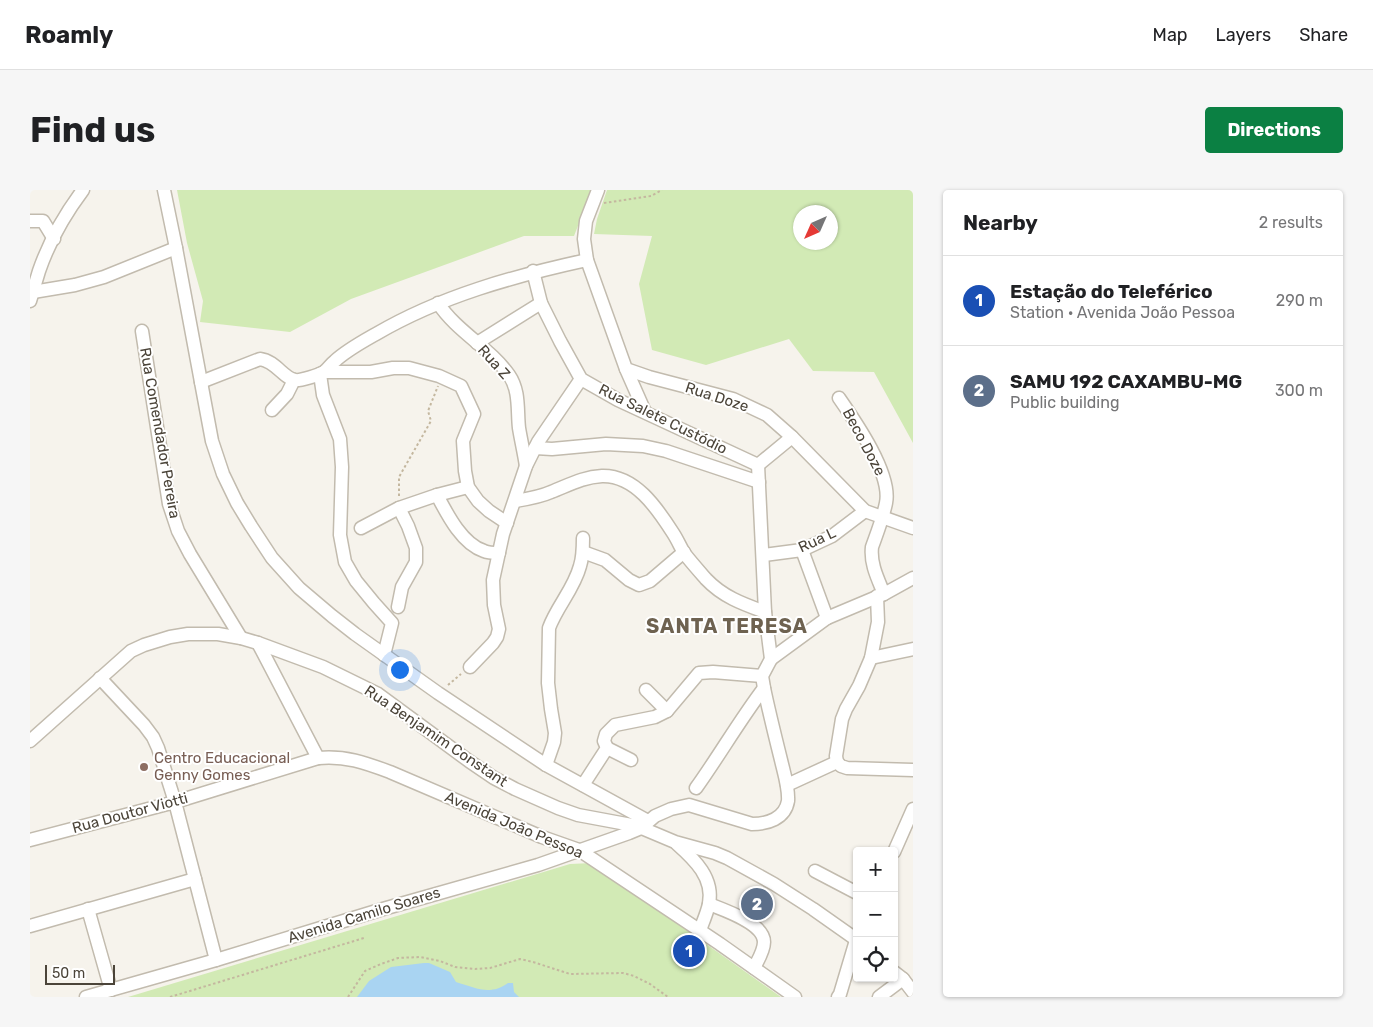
<!DOCTYPE html>
<meta charset="utf-8">
<style>
body{margin:0;font-family:Rubik,sans-serif;background:#f6f6f6;color:#202124}
.controls{position:absolute;right:15px;bottom:15px;display:grid;overflow:hidden;border-radius:5px;box-shadow:0 1px 4px #0004}
.controls button{width:45px;height:45px;display:grid;place-items:center;padding:0;border:0;border-bottom:1px solid #e0e0e0;background:#fff;color:#202124;font:25px sans-serif}
.compass{position:absolute;left:763px;top:15px;width:45px;height:45px;border-radius:50%;background:#fff;box-shadow:0 1px 4px #0004;rotate:225deg}
.scale{position:absolute;left:15px;bottom:12px;width:70px;box-sizing:border-box;padding-left:5px;border:2px solid #4b4439;border-top:0;font-size:14px;line-height:18px;white-space:nowrap;color:#4b4439;-webkit-text-stroke:4px #fff;paint-order:stroke}
.you{position:absolute;left:369px;top:479px;width:18px;height:18px;margin:-12px;border:4px solid #fff;border-radius:50%;background:#1a73e8;box-shadow:0 0 0 8px #1a73e833}
.badge{display:grid;place-items:center;width:32px;height:32px;border-radius:50%;background:#0b8043;color:#fff;font-size:16px;font-weight:700}
.pin{position:absolute;translate:-50% -50%;border:2px solid #fff;box-shadow:0 1px 5px #0006}
.list{margin:0;padding:0;list-style:none}
h2{display:flex;justify-content:space-between;align-items:center;height:65px;margin:0;padding:0 20px;font-size:21px}
h2 small{font-size:16px;font-weight:400;color:#757577}
.list li{display:grid;grid-template-columns:32px 1fr auto;gap:15px;align-items:center;box-sizing:border-box;height:90px;padding:0 20px;border-top:1px solid #e0e0e0}
.list b{display:block;font-size:19px;white-space:nowrap}
.list p{margin:0;font-size:16px;white-space:nowrap;color:#757577}
.list em{font-size:16px;font-style:normal;color:#757577}
.icon{flex:none;width:28px;height:28px;fill:none;stroke:currentColor;stroke-width:2;stroke-linecap:round;stroke-linejoin:round}
.map{position:relative;flex:none;width:883px;height:807px;overflow:hidden;border-radius:5px}
header{display:flex;align-items:center;gap:30px;box-sizing:border-box;height:70px;padding:0 25px;background:#fff;border-bottom:1px solid #e0e0e0}
header strong{font-size:24px}
nav{display:flex;gap:28px;margin-inline-start:auto;font-size:18px}
.intro{display:flex;align-items:center;justify-content:space-between;box-sizing:border-box;height:120px;padding:0 30px}
h1{margin:0;font-size:35px}
.button{padding:12px 22px;border-radius:5px;background:#0b8043;color:#fff;font-size:18px;font-weight:700}
main{display:flex;gap:30px;padding:0 30px}
aside{flex:1;background:#fff;border-radius:5px;box-shadow:0 1px 4px #0004}
.map>svg:first-child{display:block}
</style>
<header>
<strong>Roamly</strong>
<nav><a>Map</a><a>Layers</a><a>Share</a></nav>
</header>
<div class="intro"><h1>Find us</h1><a class="button">Directions</a></div>
<main>
<div class="map">
<svg width="883" height="807" viewBox="0 0 883 807">
<rect width="100%" height="100%" fill="#f6f3ec"/>
<!-- green -->
<g fill="#d2eab5" fill-rule="evenodd">
<polygon points="147,0 562,0 544,46 494,46 321,109 260,142 170,132 173,111 157,53"/>
<path d="M 577,0 L 883,0 L 883,253 L 844,182 L 783,181 L 759,149 L 676,175 L 622,160 L 609,94 L 622,46 L 564,44 L 567,29 ZM 771,22 L 801,22 L 801,52 L 771,52 Z"/>
<polygon points="562,673 751,807 98,807 540,674"/>
</g>
<!-- water -->
<path fill="#a9d4f2" d="M 394,773 L 399,773 L 420,782 L 426,792 C 446,798 460,806 478,793 L 483,793 L 484,802 L 489,807 L 327,807 L 339,791 L 361,777 Z"/>
<g fill="none" stroke-linecap="round" stroke-linejoin="round">
<defs>
<g id="minor">
<polyline points="134,0 146,58 182,251 193,284 207,313 221,336 242,368 269,398 302,426 325,444 408,503 516,575 618,631"/>
<polyline points="568,0 556,31 554,49 557,70 596,179 619,187 703,209 737,225 762,247 835,321 883,338"/>
<polyline points="0,31 13,31 24,49"/>
<polyline points="503,81 511,113 530,151 551,189 588,210 728,275 762,247"/>
<polyline points="3,102 45,95 74,87 146,58"/>
<path d="M 0,111 C 3,101 6,91 9,81 C 19,52 35,24 53,0"/>
<path d="M 408,113 C 427,142 459,157 479,185 C 490,201 487,220 489,238 C 491,250 494,263 496,276"/>
<polyline points="112,141 139,314 148,341 160,364 211,448"/>
<polyline points="447,153 511,113"/>
<polyline points="596,179 615,222"/>
<polyline points="294,182 341,182 363,178 379,178 409,186 431,196 444,224 433,251 435,281 438,297 448,311 459,321 477,333"/>
<polyline points="290,184 293,205 310,249 312,277 310,345 315,372 326,391 344,413 362,433 354,465"/>
<path d="M 171,192 L 230,169 C 246,171 253,188 265,190 C 270,191 289,185 294,182 C 298,179 301,174 305,171 C 317,160 332,152 346,144 C 411,106 484,86 557,70"/>
<path d="M 809,208 C 825,231 862,284 856,313 C 853,328 847,343 842,357 C 840,374 848,389 854,404"/>
<polyline points="242,220 257,204 264,190"/>
<polyline points="505,258 522,259 576,254 613,256 636,261 729,292"/>
<path d="M 407,305 C 417,324 432,354 454,361 C 458,363 464,363 469,363"/>
<path d="M 485,311 C 497,309 510,307 521,302 C 539,295 553,287 572,286 C 605,285 627,318 643,343 C 647,349 650,356 654,363 C 661,372 669,381 676,389 C 693,407 713,414 735,422"/>
<polyline points="331,338 369,318 407,305 438,297"/>
<polyline points="772,360 797,428"/>
<polyline points="553,362 575,370 599,390 609,395 620,391 654,362"/>
<polyline points="734,365 772,360 802,346 835,321"/>
<polyline points="368,417 372,397 386,372 386,358 378,336 369,318"/>
<polyline points="228,453 288,568"/>
<polyline points="841,468 883,459"/>
<polyline points="741,469 797,428 854,404 883,388"/>
<polyline points="440,477 463,453 467,447 469,439 464,415 463,390 473,344 496,276 508,252 551,189"/>
<polyline points="70,488 114,535 123,547 128,558 145,612 186,770"/>
<polyline points="616,500 637,521"/>
<polyline points="0,551 101,461 114,455 140,447 158,444 188,444 211,448 228,453 293,477 348,504 439,571 464,588 485,599 528,618 548,625 607,636 645,652 685,663 697,668 744,694 783,719 827,750"/>
<polyline points="577,558 601,570"/>
<polyline points="807,572 806,566 812,529 816,519 829,496 841,468 848,432 847,406"/>
<path d="M 516,575 L 524,552 L 525,543 L 521,519 L 518,493 L 519,438 C 527,416 544,399 550,376 C 553,367 553,358 553,348"/>
<polyline points="553,595 577,558 574,551 576,544 585,535 625,527 637,521 669,483 683,482 732,486"/>
<polyline points="757,595 807,572 811,576 817,578 883,580"/>
<path d="M 666,598 C 689,566 709,531 734,498"/>
<path d="M 0,650 L 145,612 L 288,568 C 314,565 336,573 360,582 L 512,647 L 549,660 L 690,754 L 765,807"/>
<path d="M 647,654 C 665,670 684,688 679,714 C 677,723 673,732 670,740"/>
<polyline points="864,662 883,619"/>
<polyline points="785,681 827,703"/>
<path d="M 679,714 C 694,720 734,733 734,752 C 734,761 728,770 724,778"/>
<polyline points="58,719 81,800"/>
<polyline points="0,736 165,689"/>
<polyline points="864,782 873,789 883,802"/>
<path d="M 56,807 L 186,770 L 353,719 L 508,675 L 599,643 L 611,638 L 625,626 L 641,619 L 659,615 L 722,634 C 737,634 755,629 758,611 C 759,598 754,583 751,570 C 745,546 739,522 734,498 L 732,486 L 741,469 L 735,422 L 728,275"/>
<polyline points="808,807 810,804 827,747"/>
<polyline points="849,807 873,789"/>
</g>
</defs>
<!-- minor casing -->
<use href="#minor" stroke="#c2bbae" stroke-width="15"/>
<!-- path -->
<g stroke="#c4b79f" stroke-width="2" stroke-dasharray="2.5 2.5" stroke-linecap="butt">
<polyline points="574,13 621,6 632,0"/>
<polyline points="369,306 369,287 401,231 398,221 408,196"/>
<polyline points="418,495 431,484"/>
<polyline points="140,807 334,748"/>
<polyline points="318,807 335,781 351,774 368,768 390,767 410,771 425,777 445,779 460,778 490,769 503,772 540,784 593,783 604,786 620,794 638,807"/>
</g>
<!-- minor -->
<use href="#minor" stroke="#fff" stroke-width="12"/>
</g>
<!-- markers -->
<circle fill="#8d6e63" stroke="#fff" stroke-width="2" cx="114" cy="577" r="5"/>
<g text-anchor="middle" stroke-width="4" stroke-linejoin="round" paint-order="stroke">
<!-- street labels -->
<g font-size="15" fill="#4b4439" stroke="#fff">
<text transform="translate(464 172) rotate(48)" y="5">Rua Z</text>
<text transform="translate(687 207) rotate(18)" y="5">Rua Doze</text>
<text transform="translate(633 229) rotate(26)" y="5">Rua Salete Custódio</text>
<text transform="translate(130 243) rotate(80)" y="5">Rua Comendador Pereira</text>
<text transform="translate(834 252) rotate(62)" y="5">Beco Doze</text>
<text transform="translate(787 350) rotate(-25)" y="5">Rua L</text>
<text transform="translate(406 546) rotate(34)" y="5">Rua Benjamim Constant</text>
<text transform="translate(100 623) rotate(-15)" y="5">Rua Doutor Viotti</text>
<text transform="translate(484 635) rotate(23)" y="5">Avenida João Pessoa</text>
<text transform="translate(334 725) rotate(-17)" y="5">Avenida Camilo Soares</text>
</g>
<!-- education labels -->
<g font-size="15" fill="#785e54" stroke="#fff" text-anchor="start">
<text x="124" y="573">Centro Educacional<tspan x="124" dy="17">Genny Gomes</tspan></text>
</g>
<!-- district labels -->
<g font-size="20" font-weight="bold" letter-spacing="1" fill="#6e6250" stroke="#fff">
<text x="697" y="443">SANTA TERESA</text>
</g>
</g>
</svg>
<div class="controls">
<button>+</button>
<button>−</button>
<button><svg class="icon" aria-label="locate" viewBox="0 0 24 24"><circle cx="12" cy="12" r="6"/><path d="M12 2v4M12 18v4M2 12h4M18 12h4"/></svg></button>
</div>
<svg class="compass" viewBox="-18 -18 36 36"><path d="M0-13l5 13h-10z" fill="#e53935"/><path d="M0 13l5-13h-10z" fill="#757577"/></svg>
<div class="scale">50 m</div>
<div class="you"></div>
<div class="pin badge" style="left:659px;top:761px;background:#1a4fb4">1</div>
<div class="pin badge" style="left:727px;top:714px;background:#5c6f8a">2</div>
</div>
<aside>
<h2>Nearby<small>2 results</small></h2>
<ul class="list">
<li><span class="badge" style="background:#1a4fb4">1</span><div><b>Estação do Teleférico</b><p>Station · Avenida João Pessoa</p></div><em>290 m</em></li>
<li><span class="badge" style="background:#5c6f8a">2</span><div><b>SAMU 192 CAXAMBU-MG</b><p>Public building</p></div><em>300 m</em></li>
</ul>
</aside>
</main>
